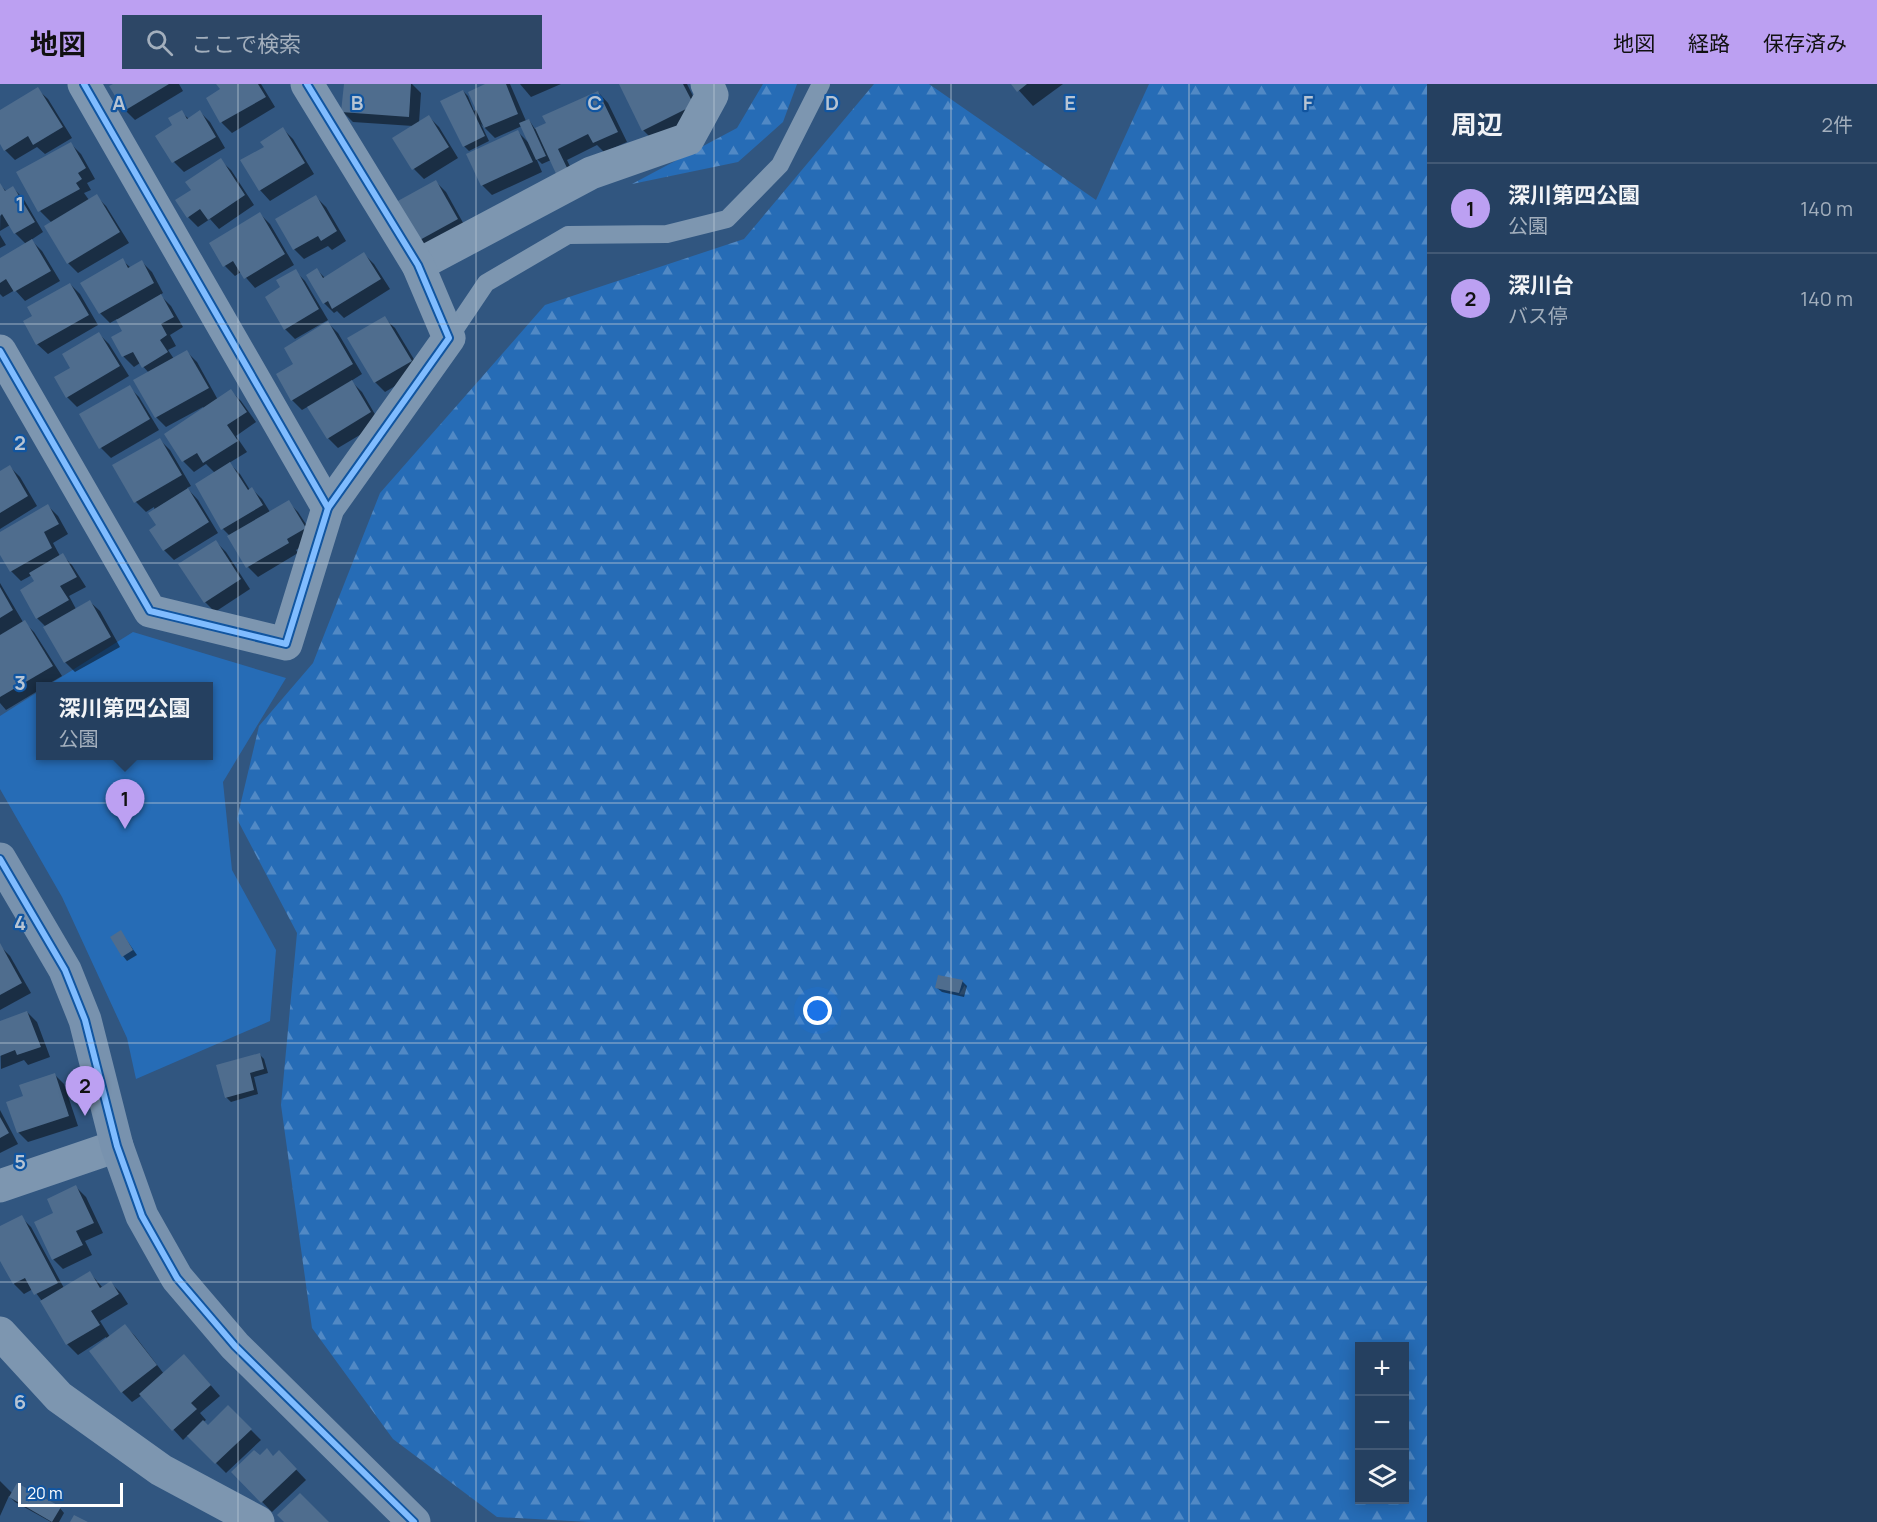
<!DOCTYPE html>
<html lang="ja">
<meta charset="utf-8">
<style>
body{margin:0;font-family:Manrope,"Noto Sans JP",sans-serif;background:#2d4766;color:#f1f3f6}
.controls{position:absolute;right:18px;bottom:18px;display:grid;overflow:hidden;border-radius:0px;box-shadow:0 3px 15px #0003}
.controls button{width:54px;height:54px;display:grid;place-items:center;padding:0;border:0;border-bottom:2px solid #425975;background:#254060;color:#f1f3f6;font:30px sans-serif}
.scale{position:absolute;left:18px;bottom:15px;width:105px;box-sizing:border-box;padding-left:6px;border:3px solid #fff;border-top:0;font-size:16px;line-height:21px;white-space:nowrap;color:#fff;-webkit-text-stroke:4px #1155a0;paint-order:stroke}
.you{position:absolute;left:818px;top:927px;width:21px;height:21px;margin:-15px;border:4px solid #fff;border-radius:50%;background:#1a73e8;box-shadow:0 0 0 9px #1a73e833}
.badge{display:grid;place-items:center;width:39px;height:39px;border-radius:50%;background:#bca0f2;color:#111;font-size:20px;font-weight:700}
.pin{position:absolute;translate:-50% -50px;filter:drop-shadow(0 2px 3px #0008)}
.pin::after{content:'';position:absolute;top:32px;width:21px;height:18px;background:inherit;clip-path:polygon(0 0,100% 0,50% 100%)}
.popup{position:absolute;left:36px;top:598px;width:177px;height:78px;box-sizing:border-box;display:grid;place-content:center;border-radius:0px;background:#254060;filter:drop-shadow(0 2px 4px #0005);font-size:20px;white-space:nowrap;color:#a3afbd}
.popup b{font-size:22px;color:#f1f3f6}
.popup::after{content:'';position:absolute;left:50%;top:100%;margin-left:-12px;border:12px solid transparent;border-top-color:#254060}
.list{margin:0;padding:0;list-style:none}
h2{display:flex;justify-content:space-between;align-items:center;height:78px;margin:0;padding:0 24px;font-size:26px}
h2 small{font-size:20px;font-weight:400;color:#a3afbd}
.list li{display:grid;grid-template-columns:39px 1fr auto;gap:18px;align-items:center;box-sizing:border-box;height:90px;padding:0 24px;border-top:2px solid #425975}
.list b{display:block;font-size:22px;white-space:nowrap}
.list p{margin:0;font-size:20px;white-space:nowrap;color:#a3afbd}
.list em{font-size:20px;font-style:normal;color:#a3afbd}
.icon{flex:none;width:33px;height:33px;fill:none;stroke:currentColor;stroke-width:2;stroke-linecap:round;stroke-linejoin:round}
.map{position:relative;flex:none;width:1427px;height:1438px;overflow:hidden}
header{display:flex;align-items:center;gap:36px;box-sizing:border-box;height:84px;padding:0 30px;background:#bca0f2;color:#111}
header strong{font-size:28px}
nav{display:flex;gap:33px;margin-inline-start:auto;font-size:21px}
.search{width:420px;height:54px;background:#2d4766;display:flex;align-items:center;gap:15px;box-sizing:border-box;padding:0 21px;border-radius:0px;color:#a3afbd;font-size:22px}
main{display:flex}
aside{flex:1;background:#254060}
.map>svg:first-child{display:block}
</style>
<header>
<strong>地図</strong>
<div class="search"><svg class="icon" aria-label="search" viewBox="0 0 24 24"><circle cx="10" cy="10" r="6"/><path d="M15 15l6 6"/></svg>ここで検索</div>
<nav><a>地図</a><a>経路</a><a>保存済み</a></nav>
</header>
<main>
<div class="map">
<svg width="1427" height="1438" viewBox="0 0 1427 1438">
<defs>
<pattern id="forest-firs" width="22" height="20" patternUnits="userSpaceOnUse" patternTransform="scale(1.5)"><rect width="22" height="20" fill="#266cb6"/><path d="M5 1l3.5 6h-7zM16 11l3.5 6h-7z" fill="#5189c5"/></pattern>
</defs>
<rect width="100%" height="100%" fill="#315680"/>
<!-- forest -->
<g fill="url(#forest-firs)" fill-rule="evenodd">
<polygon points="763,0 797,0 783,38 738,78 632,100 737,44"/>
<path d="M 874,0 L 929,0 L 1096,116 L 1149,0 L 1427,0 L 1427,1438 L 589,1438 L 497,1433 L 393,1355 L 312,1244 L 281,1021 L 297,849 L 237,735 L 259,642 L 313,579 L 380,409 L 545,221 L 744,155 ZM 1360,1262 L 1404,1262 L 1404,1416 L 1360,1416 Z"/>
</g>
<!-- park -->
<polygon fill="#266cb6" points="133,548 286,594 223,698 232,786 276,866 270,937 136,995 127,954 62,813 0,705 0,632 41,606 41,672 209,672 209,602 47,602"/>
<!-- shadow -->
<g fill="#0007">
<polygon points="116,0 179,0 183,7 135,36 125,26 111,3"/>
<polygon points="218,0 261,0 275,23 232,49 222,39 208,14 222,6"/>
<polygon points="345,0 412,0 421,9 419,39 429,33 439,43 458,74 424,95 414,85 394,54 413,42 353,38 343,28"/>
<polygon points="487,0 510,0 526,37 529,36 535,45 548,39 598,8 608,19 627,58 604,68 597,61 567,76 578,99 551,76 542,80 536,74 542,88 492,111 482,101 518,48 529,59 522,42 495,54 481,40 489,57 469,67 464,62 463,7 468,12 474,27 477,25"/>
<polygon points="520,0 561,0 531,13"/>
<polygon points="622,0 687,0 703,32 653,56 643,46"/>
<polygon points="1013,0 1063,0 1033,22"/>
<polygon points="37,5 48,15 72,54 45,70 37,63 15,76 5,66 0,58 0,28"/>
<polygon points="181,28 189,35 200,28 210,38 225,64 184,88 174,78 174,41"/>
<polygon points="283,45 293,55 314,90 270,117 260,106 242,77 266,63"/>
<polygon points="71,60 81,70 95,95 87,99 91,106 84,109 89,116 96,112 106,122 129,159 78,189 68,179 52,139 40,127"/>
<polygon points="220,76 231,86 254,121 219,145 210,135 198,143 188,133 193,106"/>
<polygon points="436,98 446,108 467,146 430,167 420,157"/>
<polygon points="1,102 7,108 13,104 23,114 43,148 31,156 42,167 60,197 25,217 15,206 3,213 0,210 0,176 26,160 15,149 10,141 0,147"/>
<polygon points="316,113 326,123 346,157 332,166 328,162 304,175 294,165"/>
<polygon points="260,130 270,140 294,181 255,204 241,188 235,192 225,182 211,159"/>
<polygon points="0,151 6,161 0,164"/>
<polygon points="364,170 374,180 390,205 344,234 337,227 334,229 324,219 317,186 325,194"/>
<polygon points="122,176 131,184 142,178 152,188 163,209 160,211 171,222 183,243 170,251 176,262 168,266 174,275 187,268 197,278 218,316 231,307 241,317 256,338 236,352 247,368 229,379 240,390 250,406 252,405 262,415 270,428 288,418 298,428 315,454 296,466 298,469 258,493 248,483 230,452 223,445 215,389 206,380 194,388 184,378 166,350 204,325 203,323 166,343 156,333 149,289 140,279 134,283 124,273 113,253 124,247 117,235 110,239 100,229"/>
<polygon points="295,187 305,197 328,236 295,255 285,245 283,203"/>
<polygon points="70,200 80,210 98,241 48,270 37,260 25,237 34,232"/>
<polygon points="384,234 395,244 421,287 385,308 375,298 349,255"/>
<polygon points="328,239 338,249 362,290 351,297 362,308 380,339 338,364 328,354 309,322 302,326 292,316 296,280"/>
<polygon points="99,250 109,260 129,292 77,323 67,313 72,284"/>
<polygon points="129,303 139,313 159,346 111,374 101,364"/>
<polygon points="160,356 170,366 191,402 187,404 198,416 218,449 174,476 164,466 154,423 146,428 136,418 114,382"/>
<polygon points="10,383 20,393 37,422 0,445 0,389"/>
<polygon points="48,422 58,432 68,450 53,459 60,472 62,471 72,481 86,503 69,512 76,525 89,517 100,527 120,563 75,588 65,578 46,543 37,534 36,498 32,491 21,497 11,487 0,468 0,450"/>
<polygon points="216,458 226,468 250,505 215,528 205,518"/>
<polygon points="0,499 23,538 24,538 34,548 62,592 45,602 41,602 41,605 6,626 0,619"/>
<polygon points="121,848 137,871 127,877 123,872"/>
<polygon points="0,862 10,872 31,909 0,926"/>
<polygon points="962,897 967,902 964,913 942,908 937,904"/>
<polygon points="27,928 37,938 50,973 28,981 24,976 1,985 0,938"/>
<polygon points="260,971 264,975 268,989 254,993 258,1010 231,1018 226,1013"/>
<polygon points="54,990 64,1000 78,1042 28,1058 18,1048 25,1013"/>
<polygon points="0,1026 18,1060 0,1069"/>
<polygon points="76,1103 86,1113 103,1149 85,1157 92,1171 63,1185 53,1175 55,1129"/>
<polygon points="21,1133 31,1143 64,1204 89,1188 103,1204 111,1199 121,1209 128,1220 100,1237 110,1253 125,1242 135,1252 164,1290 194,1282 220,1312 200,1329 206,1336 203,1338 208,1343 228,1323 261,1356 226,1389 188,1351 183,1356 142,1311 132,1318 122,1308 91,1267 107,1255 106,1253 78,1271 67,1260 42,1217 33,1205 24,1210 14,1200 0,1174 0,1144"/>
<polygon points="260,1373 274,1373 289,1378 306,1396 272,1428 233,1388"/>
<polygon points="0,1397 12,1409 60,1424 64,1429 59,1438 51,1438 15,1418 9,1412 0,1432"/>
</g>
<!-- building -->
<g fill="#4f6d8e">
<polygon points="113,0 169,0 124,27 109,2"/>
<polygon points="216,0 258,0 266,13 220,39 206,14 220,5"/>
<polygon points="344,0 411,0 409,33 341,28"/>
<polygon points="485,0 506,0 518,30 484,44 468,8"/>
<polygon points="619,0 683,0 694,21 642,47"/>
<polygon points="1011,0 1027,0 1017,8"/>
<polygon points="38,3 63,43 33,61 28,52 4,67 0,60 0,26"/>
<polygon points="463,6 485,52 463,63 440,17"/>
<polygon points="598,7 618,48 593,59 588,50 558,65 569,88 558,94 535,44 546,39 542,32"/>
<polygon points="182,26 187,35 200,26 216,53 172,79 155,52 172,41 168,34"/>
<polygon points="429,31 449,63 412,86 392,54"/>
<polygon points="529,35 546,72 536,76 519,39"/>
<polygon points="283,43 305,79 259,107 240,76 264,63 260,58"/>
<polygon points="518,46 533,78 481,102 466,70"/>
<polygon points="71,58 86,84 78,89 82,95 76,99 80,105 38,128 16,88"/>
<polygon points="221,74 245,111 208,136 200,125 187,134 175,116 191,106 185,98"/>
<polygon points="436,96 458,135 418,157 396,118"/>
<polygon points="0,99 5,107 13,102 35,138 14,150 2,130 0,132"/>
<polygon points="97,110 120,148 67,180 44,142"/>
<polygon points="316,111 337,147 321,157 318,152 293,166 275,135"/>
<polygon points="260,128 285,170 244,195 233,177 223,183 209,159"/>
<polygon points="32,155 51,187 14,208 6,195 0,199 0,174"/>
<polygon points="364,168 381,195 332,225 328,217 323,220 306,191 317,184 323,194"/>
<polygon points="123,174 128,184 142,176 154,199 99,230 80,199"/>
<polygon points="296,185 319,225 284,246 265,213 280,203 276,196"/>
<polygon points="70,199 89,231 36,261 23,237 32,232 27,223"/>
<polygon points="161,210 174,233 161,240 167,251 160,256 168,268 142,284 133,268 122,273 111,253 122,247 116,236"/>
<polygon points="385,232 412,277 374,299 347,254"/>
<polygon points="328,237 353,280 291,317 276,290 293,280 284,264"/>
<polygon points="99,248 120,282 66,314 54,293 70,284 62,270"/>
<polygon points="187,266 209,304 155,334 133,296"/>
<polygon points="352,296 371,328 327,355 307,323"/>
<polygon points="130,301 150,335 99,365 79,330"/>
<polygon points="231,305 247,328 227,341 238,357 203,379 197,369 182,378 164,350"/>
<polygon points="160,354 182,391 134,419 112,381"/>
<polygon points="230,378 248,406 252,403 263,421 221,446 195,400"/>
<polygon points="10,381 28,412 0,429 0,387"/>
<polygon points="188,404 209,438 163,467 149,446 156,441 148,429"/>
<polygon points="289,416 306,444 287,455 289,459 246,484 227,452"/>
<polygon points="48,420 59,440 44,448 52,464 10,488 0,471 0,448"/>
<polygon points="216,456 241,495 204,519 178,480"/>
<polygon points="63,469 77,493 60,502 69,516 36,535 20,506 34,497 29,489"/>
<polygon points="0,503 13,526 0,534"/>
<polygon points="90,516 111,553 64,579 43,543"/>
<polygon points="25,536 53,582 0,613 0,551"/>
<polygon points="121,846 133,866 122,873 110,853"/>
<polygon points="0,859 22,899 0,911"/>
<polygon points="938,891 963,896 959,909 935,904"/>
<polygon points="27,927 41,963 17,971 15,966 0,972 0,937"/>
<polygon points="260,969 264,985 250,989 254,1006 225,1014 216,981"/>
<polygon points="55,989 69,1032 17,1049 6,1018 23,1012 19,1001"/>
<polygon points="0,1033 9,1049 0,1054"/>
<polygon points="76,1101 94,1139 76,1147 83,1161 52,1176 34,1138 53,1129 47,1115"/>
<polygon points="22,1131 58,1199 34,1211 25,1194 13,1200 0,1177 0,1142"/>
<polygon points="90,1187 100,1204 111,1197 119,1210 91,1227 100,1241 66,1261 40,1217"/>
<polygon points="125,1240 157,1281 121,1309 89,1267"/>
<polygon points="184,1270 211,1301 191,1319 197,1325 172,1347 139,1310"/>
<polygon points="228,1321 252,1345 215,1380 187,1352 203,1336 208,1341"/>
<polygon points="267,1364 273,1372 279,1366 297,1385 261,1419 231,1388 254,1366 260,1371"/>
<polygon points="17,1399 61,1423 52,1438 9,1413"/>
<polygon points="300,1409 329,1438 284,1438 277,1431"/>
<polygon points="74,1431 88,1438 70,1438"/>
</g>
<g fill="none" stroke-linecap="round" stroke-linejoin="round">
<!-- lane -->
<polyline stroke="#7d96b0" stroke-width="18" points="449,254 486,199 568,151 667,150 727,135 780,81 821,0"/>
<!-- street -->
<g stroke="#7d96b0" stroke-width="33">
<polyline points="84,0 328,424"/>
<polyline points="418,181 591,89 688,55 712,11 707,0"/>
<polyline points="0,267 150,527 286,560 328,424 449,254 418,181 307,0"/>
<polyline points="0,1102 117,1062"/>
<polyline points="0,1249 59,1313 161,1386 258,1438"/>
</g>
<!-- secondary -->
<polyline stroke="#7892ae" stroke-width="33" points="0,775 65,886 85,936 117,1062 142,1132 177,1194 235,1262 414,1438"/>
<defs>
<g id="cycleway">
<polyline points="84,0 328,424"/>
<polyline points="0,267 150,527 286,560 328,424 449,254 418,181 307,0"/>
<polyline points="0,775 65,886 85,936 117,1062 142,1132 177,1194 235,1262 414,1438"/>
</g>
</defs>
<!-- cycleway casing -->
<use href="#cycleway" stroke="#1155a0" stroke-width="10"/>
<!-- cycleway -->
<use href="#cycleway" stroke="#80bcff" stroke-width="6"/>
</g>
<!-- grid -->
<path fill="none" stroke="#b7c4d3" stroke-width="1.5" stroke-opacity="0.55" d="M 238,0 L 238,1438M 476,0 L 476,1438M 714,0 L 714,1438M 951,0 L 951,1438M 1189,0 L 1189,1438M 0,240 L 1427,240M 0,479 L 1427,479M 0,719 L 1427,719M 0,959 L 1427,959M 0,1198 L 1427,1198"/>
<g font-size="20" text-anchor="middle" font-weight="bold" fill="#b7c4d3" stroke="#1155a0" stroke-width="4.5" stroke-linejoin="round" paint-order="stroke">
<text x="119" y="26">A</text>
<text x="357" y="26">B</text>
<text x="595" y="26">C</text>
<text x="832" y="26">D</text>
<text x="1070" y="26">E</text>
<text x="1308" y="26">F</text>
<text x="20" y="127">1</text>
<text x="20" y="366">2</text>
<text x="20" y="606">3</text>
<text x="20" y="846">4</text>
<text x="20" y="1085">5</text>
<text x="20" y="1325">6</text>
</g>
</svg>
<div class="controls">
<button>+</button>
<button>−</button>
<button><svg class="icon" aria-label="layers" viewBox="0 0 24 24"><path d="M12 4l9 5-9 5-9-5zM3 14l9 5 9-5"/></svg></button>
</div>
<div class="scale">20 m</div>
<div class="you"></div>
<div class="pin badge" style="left:125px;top:745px">1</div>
<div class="popup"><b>深川第四公園</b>公園</div>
<div class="pin badge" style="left:85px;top:1032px">2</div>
</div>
<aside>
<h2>周辺<small>2件</small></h2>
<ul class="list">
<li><span class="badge">1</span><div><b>深川第四公園</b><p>公園</p></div><em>140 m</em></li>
<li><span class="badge">2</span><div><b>深川台</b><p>バス停</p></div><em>140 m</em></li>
</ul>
</aside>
</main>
